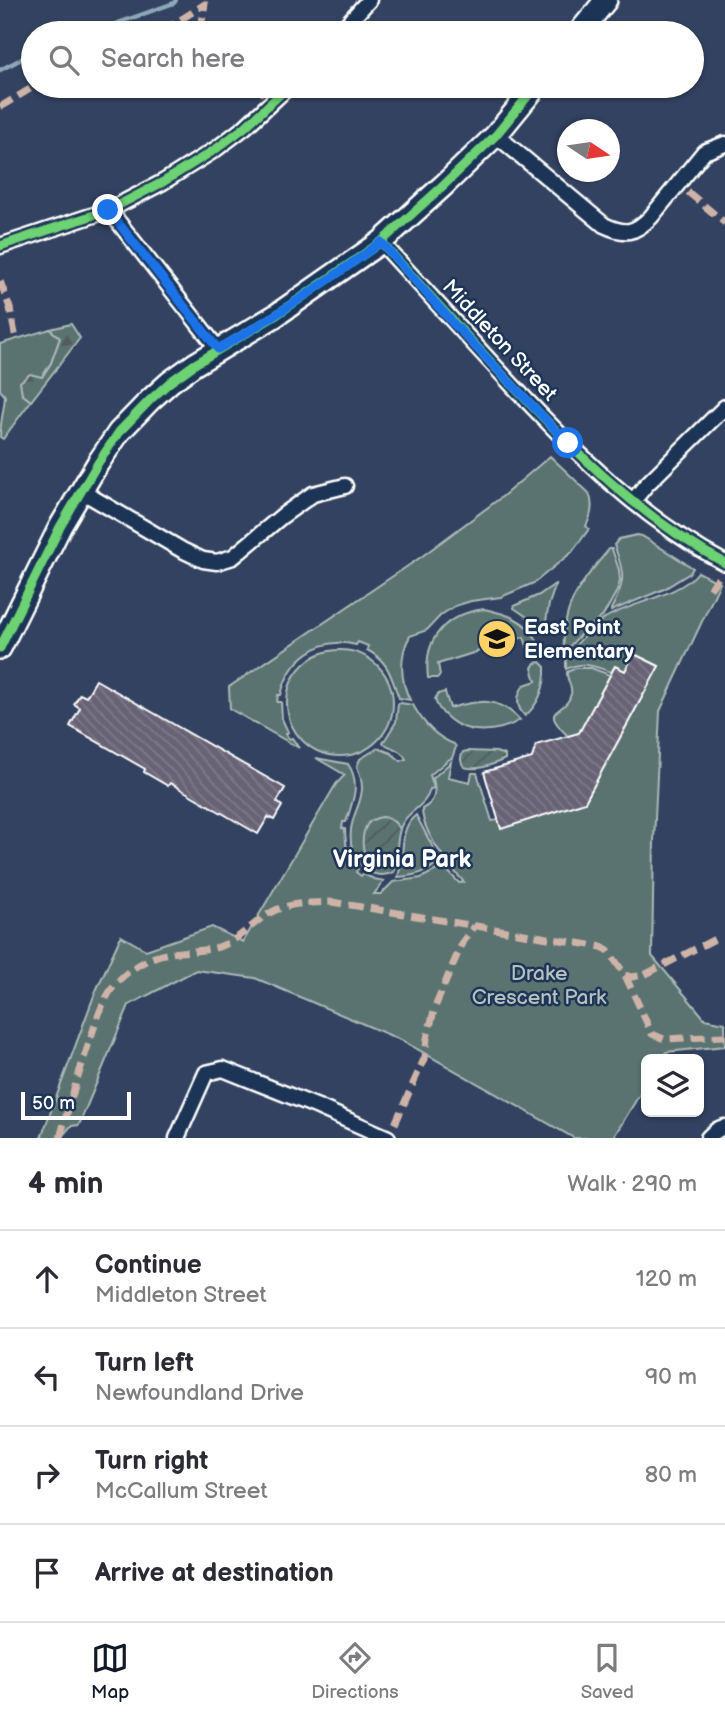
<!DOCTYPE html>
<meta charset="utf-8">
<style>
body{margin:0;font-family:"Balsamiq Sans",sans-serif;background:#f2f2f3;color:#2b2b33}
.controls{position:absolute;right:21px;bottom:21px;display:grid;overflow:hidden;border-radius:10px;box-shadow:0 2px 5px #0004}
.controls button{width:63px;height:63px;display:grid;place-items:center;padding:0;border:0;border-bottom:2px solid #e1e1e2;background:#fff;color:#2b2b33;font:35px sans-serif}
.compass{position:absolute;left:557px;top:119px;width:63px;height:63px;border-radius:50%;background:#fff;box-shadow:0 2px 5px #0004;rotate:103deg}
.scale{position:absolute;left:21px;bottom:18px;width:110px;box-sizing:border-box;padding-left:7px;border:4px solid #fff;border-top:0;font-size:19px;line-height:24px;white-space:nowrap;color:#fff;-webkit-text-stroke:5px #1d3557;paint-order:stroke}
.stop{position:absolute;width:21px;height:21px;margin:-16px;border:5px solid #1a73e8;border-radius:50%;background:#fff}
.stop.end{background:#1a73e8;border-color:#fff;box-shadow:0 2px 7px #0008}
.list{margin:0;padding:0;list-style:none}
h2{display:flex;justify-content:space-between;align-items:center;height:91px;margin:0;padding:0 28px;font-size:30px}
h2 small{font-size:23px;font-weight:400;color:#7c7c81}
.list li{display:grid;grid-template-columns:46px 1fr auto;gap:21px;align-items:center;box-sizing:border-box;height:98px;padding:0 28px;border-top:2px solid #e1e1e2}
.list b{display:block;font-size:26px;white-space:nowrap}
.list p{margin:0;font-size:23px;white-space:nowrap;color:#7c7c81}
.list em{font-size:23px;font-style:normal;color:#7c7c81}
.icon{flex:none;width:38px;height:38px;fill:none;stroke:currentColor;stroke-width:2;stroke-linecap:round;stroke-linejoin:round}
.map{position:relative;flex:none;width:725px;height:1138px;overflow:hidden}
.search{position:absolute;background:#fff;box-shadow:0 2px 5px #0004;left:21px;right:21px;top:21px;height:77px;display:flex;align-items:center;gap:18px;box-sizing:border-box;padding:0 24px;border-radius:38px;color:#7c7c81;font-size:26px}
.sheet{height:483px;background:#fff}
nav{display:flex;justify-content:space-around;align-items:center;box-sizing:border-box;height:98px;border-top:2px solid #e1e1e2;background:#fff;font-size:19px;color:#7c7c81}
nav a{display:grid;justify-items:center;gap:4px}
nav .on{color:#111827}
.map>svg:first-child{display:block}
</style>
<div class="map">
<svg width="725" height="1138" viewBox="0 0 725 1138">
<defs>
<pattern id="forest-firs" width="22" height="20" patternUnits="userSpaceOnUse" patternTransform="scale(1.75)"><rect width="22" height="20" fill="#5a7370"/><path d="M5 1l3.5 6h-7zM16 11l3.5 6h-7z" fill="#525c5a"/></pattern>
<pattern id="garden-furrows" width="10" height="10" patternUnits="userSpaceOnUse" patternTransform="scale(1.75)"><rect width="10" height="10" fill="#5a7370"/><path d="M-1 1l2-2M0 10L10 0M9 11l2-2" fill="none" stroke="#525c5a"/></pattern>
<pattern id="building-back-hatch" width="6" height="6" patternUnits="userSpaceOnUse" patternTransform="scale(1.75)"><rect width="6" height="6" fill="#676275"/><path d="M-1 5l2 2M0 0l6 6M5-1l2 2" fill="none" stroke="#7e7a8a"/></pattern>
</defs>
<rect width="100%" height="100%" fill="#334260"/>
<filter id="ink" filterUnits="userSpaceOnUse"><feTurbulence type="fractalNoise" baseFrequency=".0143" numOctaves="2"/><feDisplacementMap in="SourceGraphic" scale="14" xChannelSelector="R" yChannelSelector="G"/><feConvolveMatrix kernelMatrix="1 2 1 2 8 2 1 2 1" color-interpolation-filters="sRGB"/></filter>
<g filter="url(#ink)">
<!-- green -->
<g fill="#5a7370" stroke="#acb9b8" stroke-width="2">
<path d="M 50,329 L 60,338 L 51,363 L 42,377 L 22,394 L 31,401 L 3,439 L 0,437 C 0,423 4,410 5,396 L 0,390 L 0,344 Z"/>
<path d="M 550,456 L 589,493 C 594,505 592,515 586,526 L 589,529 L 572,552 L 534,583 L 501,597 L 471,601 L 455,606 L 441,615 L 427,630 L 410,636 C 399,655 400,680 410,700 L 399,698 C 391,677 389,661 367,650 L 368,646 L 358,642 L 356,645 C 319,635 289,660 281,695 L 278,695 L 277,702 L 281,702 L 282,719 L 288,732 L 286,734 L 289,739 L 292,738 L 299,748 L 230,709 L 229,687 L 421,557 L 503,496 Z"/>
<path d="M 637,535 L 642,536 L 693,568 L 690,573 L 664,589 L 611,611 L 611,609 C 626,582 625,574 614,545 L 619,539 Z"/>
<path d="M 609,549 L 612,549 L 619,570 L 620,581 L 617,591 L 603,616 L 582,633 L 564,652 C 561,604 581,584 609,549 Z"/>
<path d="M 698,572 L 720,583 L 660,711 L 654,841 L 652,956 L 705,1019 L 725,1023 L 725,1046 L 666,1052 L 661,1059 L 646,1059 L 646,1084 L 613,1138 L 574,1138 L 401,1040 L 255,978 L 196,970 L 129,1005 L 79,1125 L 71,1126 L 64,1134 L 63,1138 L 41,1138 L 95,993 L 121,936 L 146,950 L 212,927 L 243,942 L 336,784 L 345,775 L 316,758 L 348,764 C 361,783 353,801 346,822 L 343,822 L 342,828 L 345,829 C 346,846 346,857 358,869 L 356,872 L 361,876 L 363,874 L 374,879 L 384,881 L 374,894 L 381,894 L 393,882 L 421,878 L 439,869 L 443,866 L 459,883 L 464,882 C 449,866 422,832 422,809 C 436,802 436,792 433,778 L 451,762 L 448,777 L 470,782 L 472,773 L 477,773 L 492,821 L 499,820 L 502,828 L 585,802 L 659,666 L 634,654 L 625,671 L 615,666 L 611,672 C 595,666 583,661 566,669 L 566,656 C 578,643 590,628 605,618 C 630,603 681,595 698,572 Z"/>
<polygon points="555,584 556,584 549,604 545,627 544,630 541,630 533,621 514,608 514,606 539,595"/>
<path d="M 484,609 C 507,614 525,619 537,640 L 533,649 L 528,649 L 524,637 L 438,664 L 440,675 L 437,678 L 428,678 C 423,638 446,614 484,609 Z"/>
<circle cx="340" cy="703" r="53"/>
<path d="M 540,662 L 545,667 C 546,686 539,704 525,716 C 515,706 517,695 524,685 L 536,681 L 532,668 L 535,663 Z"/>
<path d="M 576,668 L 591,668 L 610,675 L 579,733 L 568,736 C 537,706 566,716 571,694 C 573,686 566,680 567,672 Z"/>
<path d="M 445,692 L 450,708 C 479,700 498,696 520,720 C 499,733 467,736 447,717 C 441,712 437,707 435,699 C 437,694 439,693 445,692 Z"/>
<path d="M 400,703 L 413,705 C 423,723 435,737 454,744 L 456,747 L 452,758 L 448,760 L 430,775 L 434,788 L 430,789 C 426,808 406,810 400,829 C 389,813 384,816 368,823 L 394,860 L 396,856 L 396,866 L 394,872 C 386,876 380,876 372,873 C 352,864 347,840 353,820 C 356,809 362,800 362,788 C 362,780 360,774 357,766 L 360,759 L 378,748 L 391,753 L 401,761 L 406,759 C 401,749 392,749 383,743 L 396,722 L 398,704 Z"/>
<path d="M 416,815 L 439,859 C 432,873 413,876 398,877 C 399,872 401,866 402,860 C 403,843 402,826 416,815 Z"/>
</g>
<!-- forest -->
<polygon fill="url(#forest-firs)" stroke="#acb9b8" stroke-width="2" points="71,324 80,338 31,401 22,394 20,382 30,374 42,377 51,363 60,338 50,329"/>
<!-- garden -->
<g fill="url(#garden-furrows)" stroke="#acb9b8" stroke-width="2">
<path d="M 467,751 L 496,752 L 505,755 L 505,759 C 492,765 478,771 464,767 C 460,761 460,758 463,752 Z"/>
<path d="M 382,817 C 391,818 395,822 400,829 C 394,850 402,857 380,866 C 376,864 372,864 369,860 C 361,853 361,834 367,825 C 370,820 376,818 382,817 Z"/>
</g>
<g fill="none" stroke-linecap="round" stroke-linejoin="round">
<!-- stream -->
<g stroke="#8ea7b9" stroke-width="4.5">
<polyline points="90,33 174,3 176,0"/>
<polyline points="0,70 33,53"/>
</g>
</g>
<!-- building -->
<g fill="url(#building-back-hatch)" stroke="#fff" stroke-width="2">
<polygon points="634,654 659,666 585,802 501,829 484,772 532,758 536,745 579,733 615,666 625,671"/>
<polygon points="96,680 285,788 277,802 282,806 274,820 268,817 258,834 170,783 168,786 144,772 145,769 70,726 80,708 74,704 80,694 86,697"/>
</g>
<g fill="none" stroke-linecap="round" stroke-linejoin="round">
<defs>
<g id="street">
<polyline points="339,33 369,0"/>
<path d="M 496,135 L 604,225 C 625,235 634,234 651,217 L 704,152 L 725,144"/>
<polyline points="109,210 218,349"/>
<path d="M 381,242 C 425,290 469,339 514,387 C 578,455 642,519 725,563"/>
<polyline points="0,246 109,210 163,182 216,149 245,127 289,86"/>
<polyline points="81,491 182,550 203,560 217,562 233,557 282,516 313,494 345,486"/>
<polyline points="633,501 646,485 725,407"/>
<polyline points="177,1138 206,1073 223,1069 318,1107 388,1138"/>
<path d="M 708,1138 C 713,1133 718,1128 725,1127"/>
</g>
<g id="secondary">
<polyline points="579,33 606,0"/>
<polyline points="0,648 60,527 98,463 119,432 150,400 170,382 195,364 275,316 381,242 444,185 496,135 536,86"/>
</g>
</defs>
<!-- street casing -->
<use href="#street" stroke="#fff" stroke-width="19"/>
<!-- secondary casing -->
<use href="#secondary" stroke="#fff" stroke-width="26"/>
<!-- street -->
<use href="#street" stroke="#1d3557" stroke-width="14"/>
<!-- secondary -->
<use href="#secondary" stroke="#1d3557" stroke-width="21"/>
<!-- quiet -->
<g stroke="#ceb3a9" stroke-width="7" stroke-dasharray="14 7" stroke-linecap="butt">
<polyline points="163,31 205,4 200,33"/>
<polyline points="256,86 264,94"/>
<polyline points="0,107 35,86"/>
<polyline points="688,192 725,223"/>
<polyline points="0,281 10,308 16,339"/>
<polyline points="710,589 718,578"/>
<polyline points="625,975 632,977 644,975 719,937"/>
<polyline points="395,1124 425,1057 427,1038 435,1007 463,941 474,926"/>
<path d="M 60,1138 C 69,1105 79,1073 90,1040 C 96,1022 102,1001 114,986 C 124,973 137,965 152,958 C 176,948 203,955 226,944 C 243,936 254,922 270,913 C 289,902 311,903 332,902 L 602,947 L 608,950 L 625,975 L 652,1034 L 664,1039 L 725,1036"/>
</g>
<defs>
<g id="cycleway">
<path d="M 381,242 C 425,290 469,339 514,387 C 578,455 642,519 725,563"/>
<polyline points="0,246 109,210 163,182 216,149 245,127 289,86"/>
<polyline points="0,648 60,527 98,463 119,432 150,400 170,382 195,364 275,316 381,242 444,185 496,135 536,86"/>
</g>
</defs>
<!-- cycleway casing -->
<use href="#cycleway" stroke="#1d3557" stroke-width="13"/>
<!-- cycleway -->
<use href="#cycleway" stroke="#6cd273" stroke-width="9"/>
</g>
</g>
<g fill="none" stroke-linecap="round" stroke-linejoin="round" filter="url(#ink)">
<!-- route -->
<path stroke="#1a73e8" stroke-width="9" d="M 108,210 L 218,349 C 275,317 329,281 381,242 L 453,323 L 568,443"/>
</g>
<!-- icons -->
<defs>
<symbol id="school-disc" viewBox="-11 -11 22 22"><circle r="9.5" fill="#ffd166" stroke="#1d3557"/><path d="M0-5L7-2L0 1L-7-2ZM-4 1L0 2.5L4 1V4Q0 6-4 4Z" fill="#111"/></symbol>
</defs>
<g fill-rule="evenodd">
<use href="#school-disc" x="475" y="617" width="44" height="44"/>
</g>
<g text-anchor="middle" stroke-width="5" stroke-linejoin="round" paint-order="stroke">
<!-- street labels -->
<g font-size="21" fill="#fff" stroke="#1d3557">
<text transform="translate(500 340) rotate(47)" y="7">Middleton Street</text>
</g>
<!-- poi labels -->
<g font-size="21" font-weight="bold" fill="#fff" stroke="#1d3557" text-anchor="start">
<text x="524" y="634">East Point<tspan x="524" dy="24">Elementary</tspan></text>
</g>
<!-- park labels -->
<g font-size="21" fill="#b5c0bf" stroke="#1d3557">
<text x="539" y="980">Drake<tspan x="539" dy="24">Crescent Park</tspan></text>
</g>
<!-- quarter labels -->
<g font-size="24" font-weight="bold" fill="#fff" stroke="#1d3557">
<text x="402" y="867">Virginia Park</text>
</g>
</g>
</svg>
<div class="controls">
<button><svg class="icon" aria-label="layers" viewBox="0 0 24 24"><path d="M12 4l9 5-9 5-9-5zM3 14l9 5 9-5"/></svg></button>
</div>
<svg class="compass" viewBox="-18 -18 36 36"><path d="M0-13l5 13h-10z" fill="#e53935"/><path d="M0 13l5-13h-10z" fill="#7c7c81"/></svg>
<div class="scale">50 m</div>
<div class="stop" style="left:568px;top:443px"></div>
<div class="stop end" style="left:108px;top:210px"></div>
<div class="search"><svg class="icon" aria-label="search" viewBox="0 0 24 24"><circle cx="10" cy="10" r="6"/><path d="M15 15l6 6"/></svg>Search here</div>
</div>
<section class="sheet">
<h2>4 min<small>Walk · 290 m</small></h2>
<ul class="list">
<li><svg class="icon" aria-label="ahead" viewBox="0 0 24 24"><path d="M12 20V5M6 11l6-6 6 6"/></svg><div><b>Continue</b><p>Middleton Street</p></div><em>120 m</em></li>
<li><svg class="icon" aria-label="left" viewBox="0 0 24 24"><path d="M17 20v-9H6M10 6l-5 5 5 5"/></svg><div><b>Turn left</b><p>Newfoundland Drive</p></div><em>90 m</em></li>
<li><svg class="icon" aria-label="right" viewBox="0 0 24 24"><path d="M7 20v-9h11M14 6l5 5-5 5"/></svg><div><b>Turn right</b><p>McCallum Street</p></div><em>80 m</em></li>
<li><svg class="icon" aria-label="arrive" viewBox="0 0 24 24"><path d="M6 21V4h12l-3 4 3 4H6"/></svg><div><b>Arrive at destination</b></div></li>
</ul>
</section>
<nav>
<a class="on"><svg class="icon" aria-label="map" viewBox="0 0 24 24"><path d="M3 6l6-2 6 2 6-2v14l-6 2-6-2-6 2zM9 4v14M15 6v14"/></svg>Map</a>
<a><svg class="icon" aria-label="directions" viewBox="0 0 24 24"><path d="M12 3l9 9-9 9-9-9zM9 14v-3h6M13 9l2 2-2 2"/></svg>Directions</a>
<a><svg class="icon" aria-label="saved" viewBox="0 0 24 24"><path d="M7 4h10v16l-5-4-5 4z"/></svg>Saved</a>
</nav>
